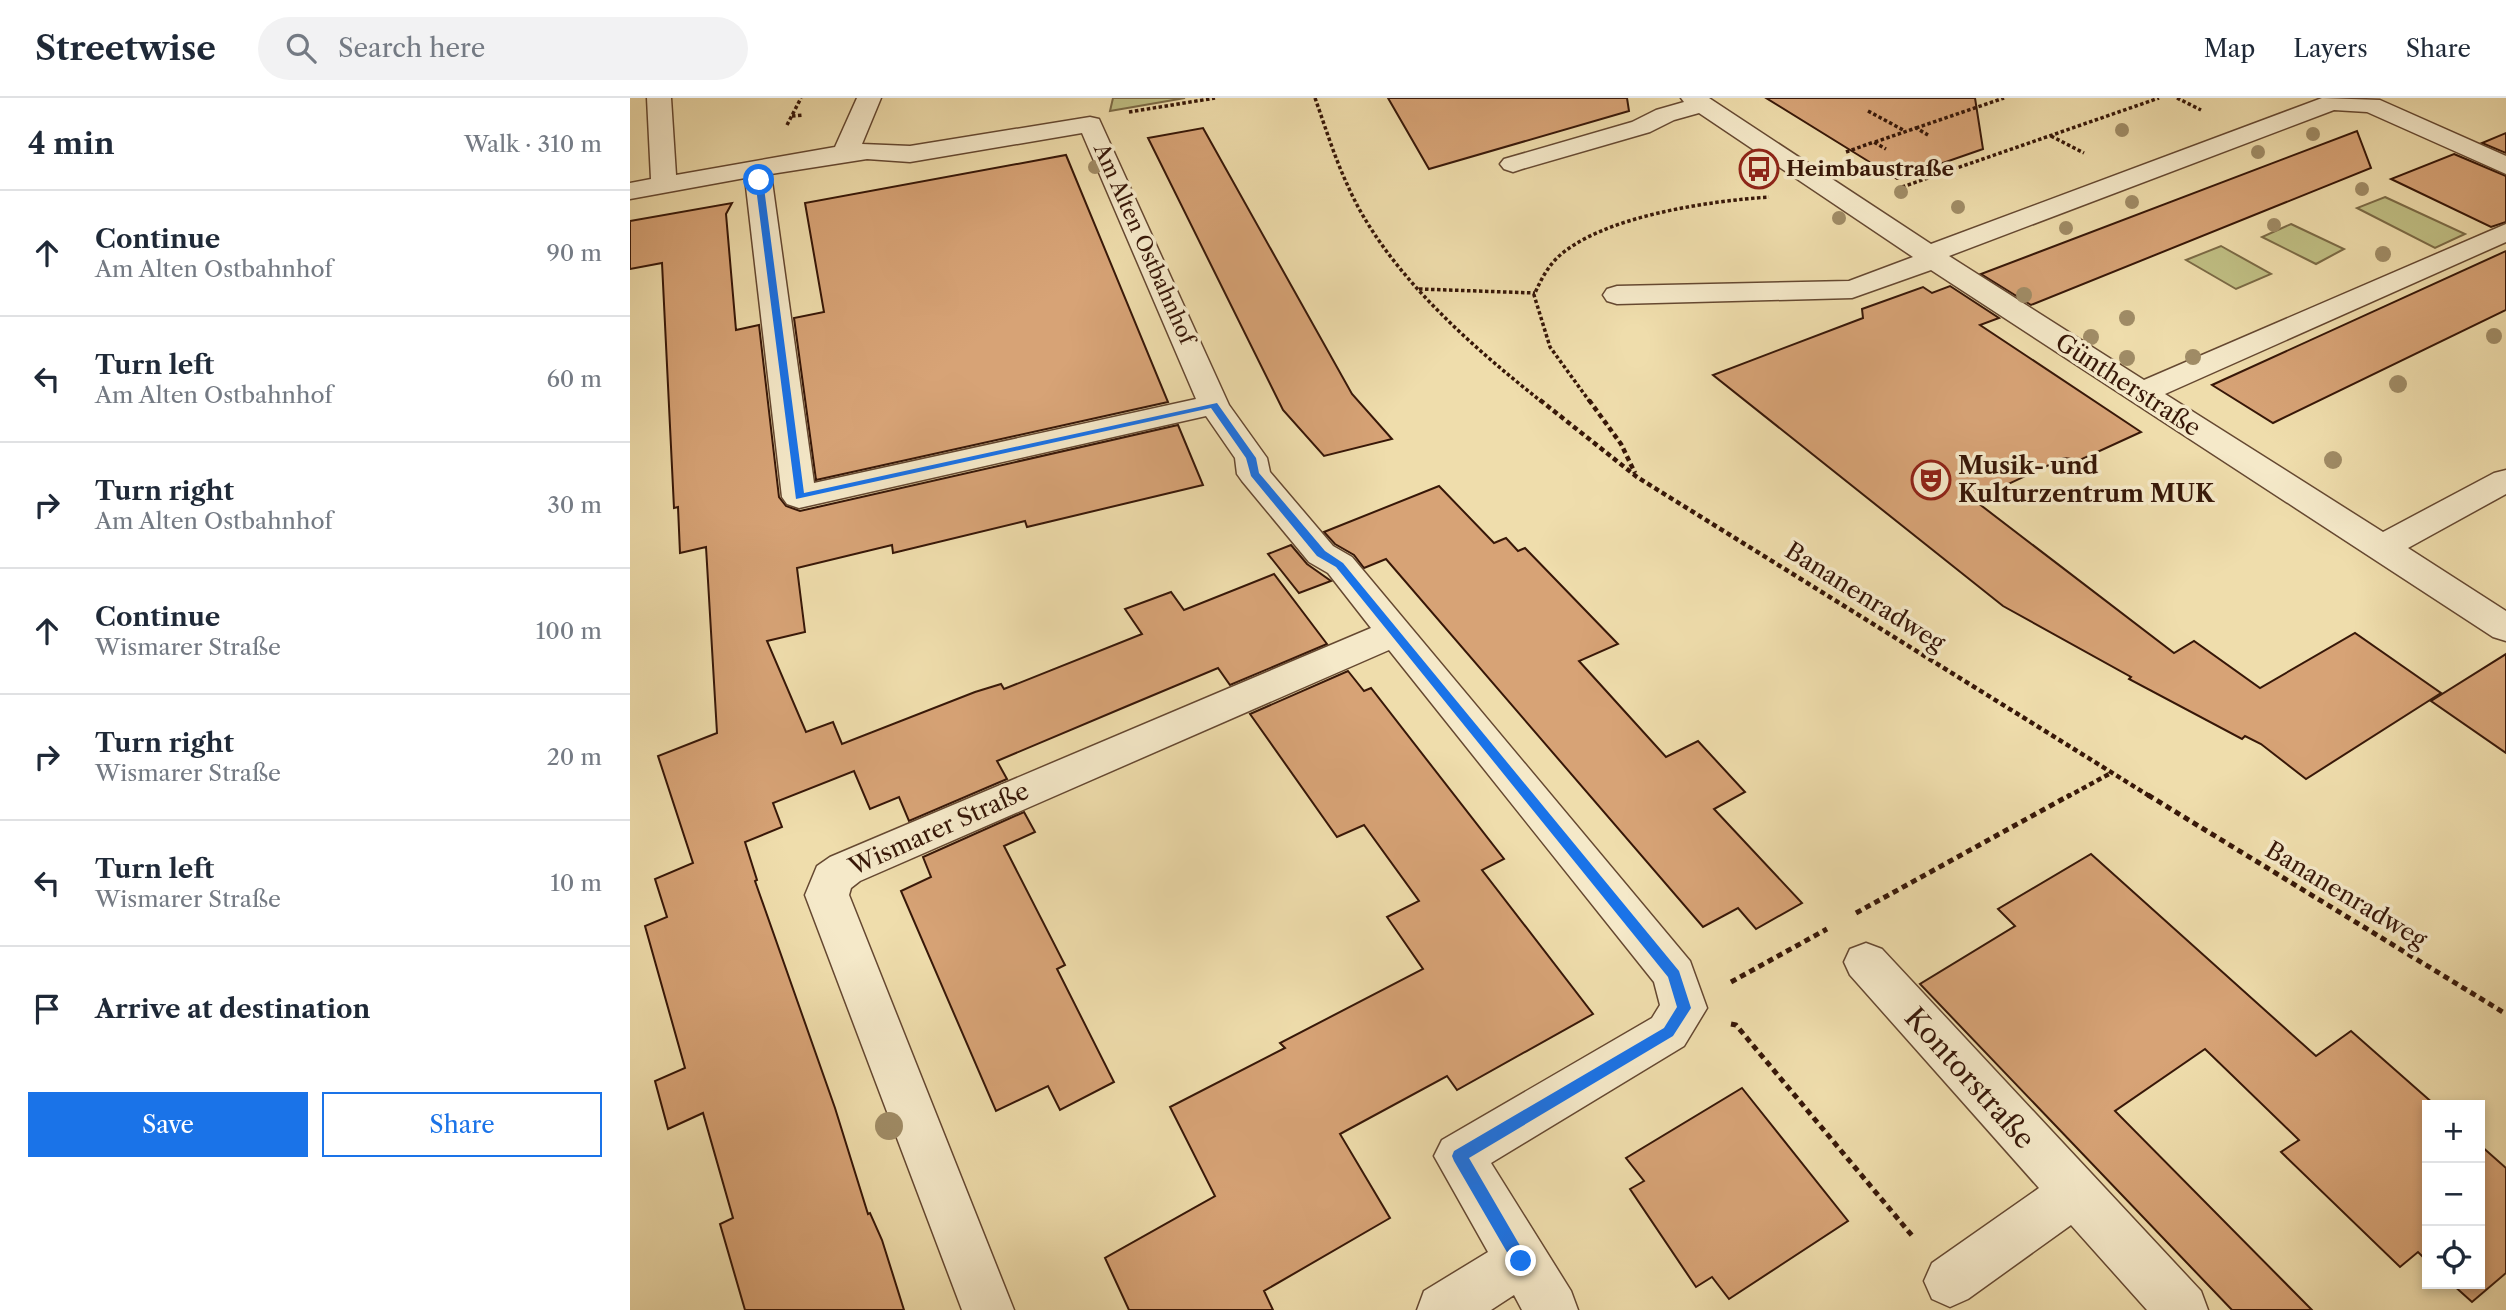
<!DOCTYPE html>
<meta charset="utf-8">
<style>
body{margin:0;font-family:"Libre Caslon Text",serif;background:#f2f2f3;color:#1f2937}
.controls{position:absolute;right:21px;bottom:21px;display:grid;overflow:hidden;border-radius:0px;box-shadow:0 4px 10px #0003}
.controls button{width:63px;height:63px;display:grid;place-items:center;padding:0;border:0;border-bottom:2px solid #e0e1e3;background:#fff;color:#1f2937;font:35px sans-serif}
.stop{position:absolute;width:21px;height:21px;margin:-16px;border:5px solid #1a73e8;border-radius:50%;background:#fff}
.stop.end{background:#1a73e8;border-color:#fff;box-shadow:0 2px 7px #0008}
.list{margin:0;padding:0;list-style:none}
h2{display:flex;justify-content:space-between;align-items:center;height:91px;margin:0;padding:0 28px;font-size:30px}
h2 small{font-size:23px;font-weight:400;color:#747a83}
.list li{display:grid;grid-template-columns:46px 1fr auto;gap:21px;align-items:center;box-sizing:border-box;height:126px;padding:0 28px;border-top:2px solid #e0e1e3}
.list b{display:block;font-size:26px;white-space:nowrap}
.list p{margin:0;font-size:23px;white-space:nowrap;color:#747a83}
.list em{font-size:23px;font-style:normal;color:#747a83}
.actions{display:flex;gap:14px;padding:21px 28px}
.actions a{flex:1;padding:16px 0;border:2px solid #1a73e8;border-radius:0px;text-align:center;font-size:24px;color:#1a73e8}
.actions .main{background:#1a73e8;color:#fff}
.icon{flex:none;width:38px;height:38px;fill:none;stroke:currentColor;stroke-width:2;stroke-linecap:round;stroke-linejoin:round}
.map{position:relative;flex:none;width:1876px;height:1212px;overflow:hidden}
header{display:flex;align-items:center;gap:42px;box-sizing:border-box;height:98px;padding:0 35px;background:#fff;border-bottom:2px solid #e0e1e3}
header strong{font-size:33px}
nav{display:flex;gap:38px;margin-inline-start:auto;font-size:24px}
.search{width:490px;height:63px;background:#f2f2f3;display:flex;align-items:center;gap:18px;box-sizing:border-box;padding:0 24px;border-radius:38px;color:#747a83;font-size:26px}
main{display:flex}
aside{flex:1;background:#fff}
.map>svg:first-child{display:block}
</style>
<header>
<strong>Streetwise</strong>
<div class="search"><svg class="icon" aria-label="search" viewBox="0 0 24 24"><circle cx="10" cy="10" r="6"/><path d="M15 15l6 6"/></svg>Search here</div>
<nav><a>Map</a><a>Layers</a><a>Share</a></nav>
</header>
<main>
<aside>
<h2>4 min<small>Walk · 310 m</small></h2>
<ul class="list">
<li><svg class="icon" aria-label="ahead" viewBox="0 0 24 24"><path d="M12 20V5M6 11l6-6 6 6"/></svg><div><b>Continue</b><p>Am Alten Ostbahnhof</p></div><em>90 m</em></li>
<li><svg class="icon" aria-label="left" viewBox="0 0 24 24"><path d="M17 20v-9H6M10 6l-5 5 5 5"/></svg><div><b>Turn left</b><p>Am Alten Ostbahnhof</p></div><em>60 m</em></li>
<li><svg class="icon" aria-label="right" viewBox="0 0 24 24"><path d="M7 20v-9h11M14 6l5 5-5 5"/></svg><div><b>Turn right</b><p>Am Alten Ostbahnhof</p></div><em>30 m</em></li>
<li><svg class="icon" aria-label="ahead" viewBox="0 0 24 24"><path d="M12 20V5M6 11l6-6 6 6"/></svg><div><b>Continue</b><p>Wismarer Straße</p></div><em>100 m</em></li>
<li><svg class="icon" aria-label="right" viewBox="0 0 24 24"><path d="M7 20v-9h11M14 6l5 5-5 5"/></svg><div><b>Turn right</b><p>Wismarer Straße</p></div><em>20 m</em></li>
<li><svg class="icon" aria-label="left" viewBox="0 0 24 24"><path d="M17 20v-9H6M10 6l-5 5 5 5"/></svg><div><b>Turn left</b><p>Wismarer Straße</p></div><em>10 m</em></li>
<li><svg class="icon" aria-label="arrive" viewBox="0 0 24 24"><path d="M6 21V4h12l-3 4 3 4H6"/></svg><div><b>Arrive at destination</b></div></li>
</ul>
<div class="actions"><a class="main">Save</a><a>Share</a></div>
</aside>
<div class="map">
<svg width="1876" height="1212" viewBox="0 0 1876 1212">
<rect width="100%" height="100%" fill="#efddac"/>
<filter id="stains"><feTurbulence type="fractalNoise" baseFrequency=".00286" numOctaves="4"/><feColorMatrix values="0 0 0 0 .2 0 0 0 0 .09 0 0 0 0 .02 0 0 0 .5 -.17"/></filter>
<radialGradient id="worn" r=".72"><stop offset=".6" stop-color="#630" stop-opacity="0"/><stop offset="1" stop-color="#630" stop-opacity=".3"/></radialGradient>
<!-- green -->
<g fill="#c0bf84" stroke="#7c6b46" stroke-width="2">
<polygon points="483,0 555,0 480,13"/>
<polygon points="1755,99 1835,136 1805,150 1727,110"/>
<polygon points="1661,126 1714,151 1686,166 1632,139"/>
<polygon points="1591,148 1641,176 1606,191 1556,162"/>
</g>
<!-- building -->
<g fill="#d7a376" stroke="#371708" stroke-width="2">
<polygon points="758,0 997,0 999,13 799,71"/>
<polygon points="1136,0 1345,0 1353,51 1267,81"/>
<polygon points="573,30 722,296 762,341 694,358 653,312 518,40"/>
<polygon points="1727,33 1741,70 1401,207 1351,176"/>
<polygon points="1876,35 1876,55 1852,45"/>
<polygon points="1824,56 1876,78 1876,124 1861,129 1761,81"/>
<polygon points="436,57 538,304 186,382 164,220 194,214 175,105"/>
<polygon points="102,105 96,116 106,232 129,227 149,399 156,408 170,413 548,327 573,387 397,429 395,423 263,455 262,447 167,470 175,534 137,543 176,634 203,624 212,646 345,594 371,586 374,591 512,536 495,511 541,494 554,512 644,476 697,546 600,587 588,570 495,609 367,663 377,681 279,723 269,699 240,711 224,673 143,705 152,729 115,744 127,782 125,783 205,1010 238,1116 240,1115 252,1142 274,1212 115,1212 90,1126 103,1120 73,1015 38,1031 25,983 55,970 15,828 37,819 25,781 63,765 28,658 87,635 76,449 50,455 48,409 44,410 32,165 0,171 0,123"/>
<polygon points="1876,153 1876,212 1643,325 1582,287"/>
<polygon points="1320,188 1369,220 1350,227 1511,334 1450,362 1434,360 1344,402 1544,555 1564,543 1630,590 1725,535 1811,595 1676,681 1631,646 1615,638 1612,641 1499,581 1501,579 1373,508 1083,277 1233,220 1232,211 1293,189 1302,195"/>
<polygon points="809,388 864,445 876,440 888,453 895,450 988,546 949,563 1036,659 1068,643 1115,694 1084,711 1172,805 1126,831 1108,810 1073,829 756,461 734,470 724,457 705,446 694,434"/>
<polygon points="661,447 677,466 701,483 669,495 638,456"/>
<polygon points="1876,556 1876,655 1801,603"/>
<polygon points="718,573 734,593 741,590 874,761 852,772 963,916 827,992 817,978 710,1036 760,1120 634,1193 643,1212 499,1212 475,1160 585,1098 540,1009 655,950 650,945 793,871 757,819 789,803 734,727 707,739 620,616"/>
<polygon points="394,714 405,734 374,748 435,867 427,871 484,984 430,1012 418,988 366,1013 271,793 301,779 293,759"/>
<polygon points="1461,756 1686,958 1721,933 1805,1007 1797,1007 1797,1163 1788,1154 1770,1169 1651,1054 1669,1042 1575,951 1485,1013 1682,1212 1602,1212 1290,886 1385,828 1368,811"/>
<polygon points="1112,990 1218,1123 1099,1201 1082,1179 1066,1189 1000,1091 1014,1083 996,1060"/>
<polygon points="1850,1047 1876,1070 1876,1175 1842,1204 1822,1186 1850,1186"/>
</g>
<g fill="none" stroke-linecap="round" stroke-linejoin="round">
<defs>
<g id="minor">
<path d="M 17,0 L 41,0 L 46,77 L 205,49 L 227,0 L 251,0 L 232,46 L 280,48 L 460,19 L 469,21 L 599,307 L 637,360 L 640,374 L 703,448 L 722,459 L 1060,863 L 1077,910 L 1054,948 L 861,1065 L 941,1193 L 948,1212 L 892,1212 L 884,1197 L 861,1212 L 787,1212 L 794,1193 L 858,1154 L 804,1058 L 812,1042 L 1022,920 L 1030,907 L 1024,884 L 759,552 L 230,783 L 221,790 L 219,797 L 384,1212 L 332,1212 L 175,797 L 187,768 L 200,759 L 741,530 L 698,475 L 679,464 L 612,383 L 607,376 L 605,360 L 576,318 L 169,410 L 157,406 L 152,399 L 115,80 L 0,101 L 0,85 L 21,81 ZM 452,35 L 566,301 L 184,385 L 141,76 L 237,61 L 280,64 Z"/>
<polygon points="1051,0 1079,0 1301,146 1692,0 1750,2 1876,58 1876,76 1737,14 1704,12 1319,158 1514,282 1876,126 1876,144 1535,296 1753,434 1864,375 1876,372 1876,396 1778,450 1876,513 1876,543 1863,539 1301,172 1222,200 987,206 977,203 973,197 977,191 987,188 1219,183 1283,159 1069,15 1044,22 1020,34 892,71 883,74 874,71 870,66 874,61 1002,24 1026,12 1054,4"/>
<polygon points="1236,845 1252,851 1571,1193 1578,1212 1517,1212 1441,1127 1338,1201 1320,1209 1302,1201 1294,1183 1302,1165 1409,1090 1220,877 1214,864 1220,851"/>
</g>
</defs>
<!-- minor casing -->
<use href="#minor" stroke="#654831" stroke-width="3"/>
<!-- path-far2 -->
<g stroke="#371708" stroke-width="3.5" stroke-dasharray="3.5 2.5" stroke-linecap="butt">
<path d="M 685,0 C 695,28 704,58 717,86 C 754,172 840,247 912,304"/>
<polyline points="1547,0 1571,12"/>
<polyline points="1238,13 1275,33"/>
<polyline points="499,14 585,0"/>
<polyline points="162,18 173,17"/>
<polyline points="157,27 171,0"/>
<polyline points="1286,30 1374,0"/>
<polyline points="1421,38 1454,55"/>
<polyline points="1245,44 1286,30 1298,37"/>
<polyline points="1216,54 1244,44 1256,51"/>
<polyline points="1272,89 1529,0"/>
<polyline points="789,191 905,195"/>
<path d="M 960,304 L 920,249 L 904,197 C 910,184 916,171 927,160 C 971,118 1080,103 1139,99"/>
</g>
<!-- path-far1 -->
<g stroke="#371708" stroke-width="4.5" stroke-dasharray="5 3.5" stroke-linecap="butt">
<polyline points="910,302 1007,379 1521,699"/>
<polyline points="959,302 991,346 1005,375"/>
<polyline points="1437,699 1481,675"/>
</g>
<!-- path -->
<g stroke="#371708" stroke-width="5" stroke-dasharray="6 4.5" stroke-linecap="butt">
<polyline points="1518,697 1876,916"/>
<polyline points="1226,815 1440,697"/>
<polyline points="1101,884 1197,831"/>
<polyline points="1101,926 1106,927 1284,1140"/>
</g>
<!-- minor -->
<use href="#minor" fill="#f5e9c9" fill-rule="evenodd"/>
</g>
<!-- trees -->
<g fill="#a08c66">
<circle cx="1492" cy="32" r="7"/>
<circle cx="1683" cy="36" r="7"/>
<circle cx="1628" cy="54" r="7"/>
<circle cx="465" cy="69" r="7"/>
<circle cx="1732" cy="91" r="7"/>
<circle cx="1271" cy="94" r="7"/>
<circle cx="1502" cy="104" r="7"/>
<circle cx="1328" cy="109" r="7"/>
<circle cx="1209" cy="120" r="7"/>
<circle cx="1644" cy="127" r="7"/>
<circle cx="1436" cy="130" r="7"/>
<circle cx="1753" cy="156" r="8"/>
<circle cx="1394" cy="197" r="8"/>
<circle cx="1497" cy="220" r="8"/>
<circle cx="1864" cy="238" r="8"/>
<circle cx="1461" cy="239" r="8"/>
<circle cx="1563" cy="259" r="8"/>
<circle cx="1497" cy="260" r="8"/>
<circle cx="1768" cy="286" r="9"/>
<circle cx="1703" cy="362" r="9"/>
<circle cx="259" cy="1028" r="14"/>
</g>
<!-- route -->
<polygon fill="#1a73e8" points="129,80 133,82 174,395 587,305 626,360 629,375 695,453 713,465 1049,873 1061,910 1043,938 839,1060 896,1158 898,1163 896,1168 891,1170 885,1168 824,1063 822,1058 824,1053 1034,930 1047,909 1038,879 706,469 687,458 621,378 616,360 581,310 166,401 125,82"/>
<!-- icons -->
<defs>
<symbol id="bus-ring" viewBox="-11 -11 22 22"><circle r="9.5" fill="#f5e9c9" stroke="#8f2418" stroke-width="1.5"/><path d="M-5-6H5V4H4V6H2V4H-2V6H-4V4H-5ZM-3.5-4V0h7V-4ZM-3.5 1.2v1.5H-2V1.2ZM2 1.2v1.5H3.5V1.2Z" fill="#8f2418"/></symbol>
<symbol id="theatre-ring" viewBox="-11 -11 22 22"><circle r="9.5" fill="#f5e9c9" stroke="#8f2418" stroke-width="1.5"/><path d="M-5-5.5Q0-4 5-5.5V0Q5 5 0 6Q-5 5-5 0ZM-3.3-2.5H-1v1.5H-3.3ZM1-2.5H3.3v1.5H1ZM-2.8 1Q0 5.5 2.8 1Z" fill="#8f2418"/></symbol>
</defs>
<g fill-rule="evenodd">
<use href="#bus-ring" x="1107" y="49" width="44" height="44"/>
<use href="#theatre-ring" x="1279" y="360" width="44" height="44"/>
</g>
<g text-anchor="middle" stroke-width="7" stroke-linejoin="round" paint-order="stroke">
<!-- far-poi labels -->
<g font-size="21" font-weight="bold" fill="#371708" stroke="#f5e9c9" text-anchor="start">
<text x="1156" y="78">Heimbaustraße</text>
</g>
<!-- far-street labels -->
<g font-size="21" fill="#371708" stroke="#f5e9c9">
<text transform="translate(514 146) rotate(66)" y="7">Am Alten Ostbahnhof</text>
</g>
<!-- street labels -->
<g font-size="24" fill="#371708" stroke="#f5e9c9">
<text transform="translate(1498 287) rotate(33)" y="8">Güntherstraße</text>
<text transform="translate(1235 499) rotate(32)" y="8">Bananenradweg</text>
<text transform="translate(309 731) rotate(-24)" y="8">Wismarer Straße</text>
<text transform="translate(1716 797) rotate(31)" y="8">Bananenradweg</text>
</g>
<!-- poi labels -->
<g font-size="24" font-weight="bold" fill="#371708" stroke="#f5e9c9" text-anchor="start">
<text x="1328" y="376">Musik- und<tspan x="1328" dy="28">Kulturzentrum MUK</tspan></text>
</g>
<!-- near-street labels -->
<g font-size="28" fill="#371708" stroke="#f5e9c9">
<text transform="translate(1340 980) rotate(48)" y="10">Kontorstraße</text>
</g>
</g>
<rect width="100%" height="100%" filter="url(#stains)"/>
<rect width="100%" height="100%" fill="url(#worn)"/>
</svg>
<div class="controls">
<button>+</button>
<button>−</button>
<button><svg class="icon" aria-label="locate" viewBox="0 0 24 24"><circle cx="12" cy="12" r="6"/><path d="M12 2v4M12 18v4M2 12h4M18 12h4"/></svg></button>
</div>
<div class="stop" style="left:129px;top:82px"></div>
<div class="stop end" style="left:891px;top:1163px"></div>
</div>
</main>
